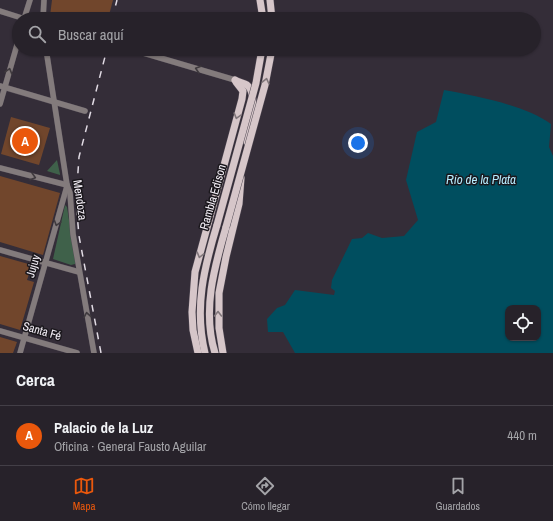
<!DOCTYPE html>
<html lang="es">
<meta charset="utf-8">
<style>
body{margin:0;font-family:"Archivo Narrow",sans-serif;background:#332f36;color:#f1f3f6}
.controls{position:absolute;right:12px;bottom:12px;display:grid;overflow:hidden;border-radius:8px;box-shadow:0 1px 3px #0004}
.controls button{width:36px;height:36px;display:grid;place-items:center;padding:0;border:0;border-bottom:1px solid #433f47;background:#27222a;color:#f1f3f6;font:20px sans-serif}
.you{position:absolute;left:358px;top:143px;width:14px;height:14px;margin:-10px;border:3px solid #fff;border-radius:50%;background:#1a73e8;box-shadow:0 0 0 6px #1a73e833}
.badge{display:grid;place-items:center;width:26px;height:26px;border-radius:50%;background:#ea580c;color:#fff;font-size:13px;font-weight:700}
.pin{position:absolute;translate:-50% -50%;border:2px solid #fff;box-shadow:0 1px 4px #0006}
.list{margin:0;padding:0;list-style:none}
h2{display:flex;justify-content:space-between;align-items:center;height:52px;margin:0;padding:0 16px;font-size:17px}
h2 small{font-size:13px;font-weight:400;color:#a4a4a8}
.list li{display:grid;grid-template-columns:26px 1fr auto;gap:12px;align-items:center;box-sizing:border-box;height:60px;padding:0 16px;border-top:1px solid #433f47}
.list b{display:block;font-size:15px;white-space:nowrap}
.list p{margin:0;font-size:13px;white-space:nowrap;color:#a4a4a8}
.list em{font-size:13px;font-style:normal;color:#a4a4a8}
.icon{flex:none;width:22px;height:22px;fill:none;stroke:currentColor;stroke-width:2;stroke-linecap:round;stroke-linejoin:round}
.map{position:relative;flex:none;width:553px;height:353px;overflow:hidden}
.search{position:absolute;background:#27222a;box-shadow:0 1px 3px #0004;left:12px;right:12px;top:12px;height:44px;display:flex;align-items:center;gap:10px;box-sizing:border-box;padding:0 14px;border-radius:22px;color:#a4a4a8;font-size:15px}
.sheet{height:112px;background:#27222a}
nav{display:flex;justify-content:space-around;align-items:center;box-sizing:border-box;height:56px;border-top:1px solid #433f47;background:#27222a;font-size:11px;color:#a4a4a8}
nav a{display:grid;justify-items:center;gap:2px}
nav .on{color:#ea580c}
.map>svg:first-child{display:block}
</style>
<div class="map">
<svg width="553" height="353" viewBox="0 0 553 353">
<rect width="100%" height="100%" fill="#342d38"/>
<!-- green -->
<g fill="#3f614a">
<polygon points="57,160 60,174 60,175 47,171"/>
<polygon points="65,205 67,207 75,259 75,264 71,265 53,259"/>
</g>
<!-- water -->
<path fill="#004e5f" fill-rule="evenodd" d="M 444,90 C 476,96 525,105 551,124 L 549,147 L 553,156 L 553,353 L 295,353 L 283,332 L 268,332 L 267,319 L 277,308 L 285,305 L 295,290 L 334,295 L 335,291 L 331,288 L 332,280 L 352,239 L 362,238 L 368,233 L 382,238 L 404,236 L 418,220 L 406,180 L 417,132 L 436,122 ZM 508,308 L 538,308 L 538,338 L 508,338 Z"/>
<!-- building -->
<g fill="#71462c">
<polygon points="52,0 113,0 108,19 52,19 50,16"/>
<polygon points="11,117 50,128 39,165 1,154"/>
<polygon points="0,176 60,193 43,255 0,242"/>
<polygon points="0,256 32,265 27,280 34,282 20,330 0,324"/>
<polygon points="0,337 17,342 13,353 0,353"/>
</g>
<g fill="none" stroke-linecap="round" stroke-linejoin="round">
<defs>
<g id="minor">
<polyline points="0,11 25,19"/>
<polyline points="24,19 30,0"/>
<polyline points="43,19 44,0"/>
<polyline points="46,49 67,185 70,193 73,234 94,353"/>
<polyline points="130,49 235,80"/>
<polyline points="0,86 85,111"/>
<polyline points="0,104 19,38"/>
<polyline points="0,168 67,185"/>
<polyline points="0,250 79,272"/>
<polyline points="0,331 77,353"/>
<polyline points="20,353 67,186"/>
</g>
<g id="major">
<polyline points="260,0 263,19"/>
<polyline points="270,0 272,19"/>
<path d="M 235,80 C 238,82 244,83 247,85 C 259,94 249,129 247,142"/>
<polyline points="198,353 193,330 192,312 195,272 242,99 243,91 236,82"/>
<path d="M 205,353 C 194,308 204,268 217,225"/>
<path d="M 215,353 C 202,311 214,268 226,227"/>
<polyline points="223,353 219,328 219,293 226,257 239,204 241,178"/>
</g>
</defs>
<!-- minor casing -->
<use href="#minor" stroke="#4f4853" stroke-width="6"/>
<!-- major casing -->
<use href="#major" stroke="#4f4853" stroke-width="8"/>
<!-- minor -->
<use href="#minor" stroke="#837b7c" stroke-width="5.5"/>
<!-- major -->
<use href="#major" stroke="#d6c6c9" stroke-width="7"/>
<!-- rail -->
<g stroke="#e1dbe4" stroke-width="1.5" stroke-dasharray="7 7" stroke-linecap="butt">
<polyline points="112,19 117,0"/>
<polyline points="101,353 79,236 76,201 79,157 107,49"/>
</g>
<defs>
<g id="major-bridge">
<polyline points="217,225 256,83 262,49"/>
<polyline points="226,227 265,85 272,49"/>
</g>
</defs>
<!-- major-bridge casing -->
<use href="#major-bridge" stroke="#4f4853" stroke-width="8" stroke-linecap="butt"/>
<!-- major-bridge -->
<use href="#major-bridge" stroke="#d6c6c9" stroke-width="7"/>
</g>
<!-- one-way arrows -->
<defs><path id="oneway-chevron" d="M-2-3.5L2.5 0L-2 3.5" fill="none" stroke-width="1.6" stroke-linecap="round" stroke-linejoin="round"/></defs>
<g stroke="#3f3a3e">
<use href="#oneway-chevron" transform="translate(198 69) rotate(-163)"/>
<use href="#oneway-chevron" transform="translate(9 71) rotate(-74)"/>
<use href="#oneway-chevron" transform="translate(33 177) rotate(16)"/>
<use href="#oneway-chevron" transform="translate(57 223) rotate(107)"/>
<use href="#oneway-chevron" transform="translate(87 315) rotate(-100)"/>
</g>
<g stroke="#81777b">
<use href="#oneway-chevron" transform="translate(266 81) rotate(-77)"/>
<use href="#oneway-chevron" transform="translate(237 116) rotate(106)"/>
<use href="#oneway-chevron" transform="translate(200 255) rotate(105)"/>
<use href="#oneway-chevron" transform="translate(218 314) rotate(-90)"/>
</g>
<g text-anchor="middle" stroke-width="3" stroke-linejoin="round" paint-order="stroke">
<!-- street labels -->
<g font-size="12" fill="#f6f1f9" stroke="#1a171c">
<text transform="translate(213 197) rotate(-74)" y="4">Rambla Edison</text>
<text transform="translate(80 200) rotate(82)" y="4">Mendoza</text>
<text transform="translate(33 266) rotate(-74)" y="4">Jujuy</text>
<text transform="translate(42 331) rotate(16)" y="4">Santa Fé</text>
</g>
<!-- water labels -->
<g font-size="13" font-style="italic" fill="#b5ebfd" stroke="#1a171c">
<text x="481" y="184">Río de la Plata</text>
</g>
</g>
</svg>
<div class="controls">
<button><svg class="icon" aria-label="locate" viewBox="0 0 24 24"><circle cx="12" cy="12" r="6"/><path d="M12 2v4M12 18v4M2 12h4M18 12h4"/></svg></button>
</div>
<div class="you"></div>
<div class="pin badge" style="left:25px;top:141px">A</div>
<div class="search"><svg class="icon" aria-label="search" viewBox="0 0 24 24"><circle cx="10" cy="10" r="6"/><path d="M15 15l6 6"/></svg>Buscar aquí</div>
</div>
<section class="sheet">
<h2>Cerca<small></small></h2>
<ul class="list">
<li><span class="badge">A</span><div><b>Palacio de la Luz</b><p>Oficina · General Fausto Aguilar</p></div><em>440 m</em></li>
</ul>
</section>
<nav>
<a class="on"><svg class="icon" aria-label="map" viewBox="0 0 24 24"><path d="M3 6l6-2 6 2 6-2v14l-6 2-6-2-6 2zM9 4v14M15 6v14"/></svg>Mapa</a>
<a><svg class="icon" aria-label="directions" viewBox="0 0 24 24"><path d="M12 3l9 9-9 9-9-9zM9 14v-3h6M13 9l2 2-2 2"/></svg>Cómo llegar</a>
<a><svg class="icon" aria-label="saved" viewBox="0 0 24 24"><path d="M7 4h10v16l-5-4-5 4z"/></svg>Guardados</a>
</nav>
